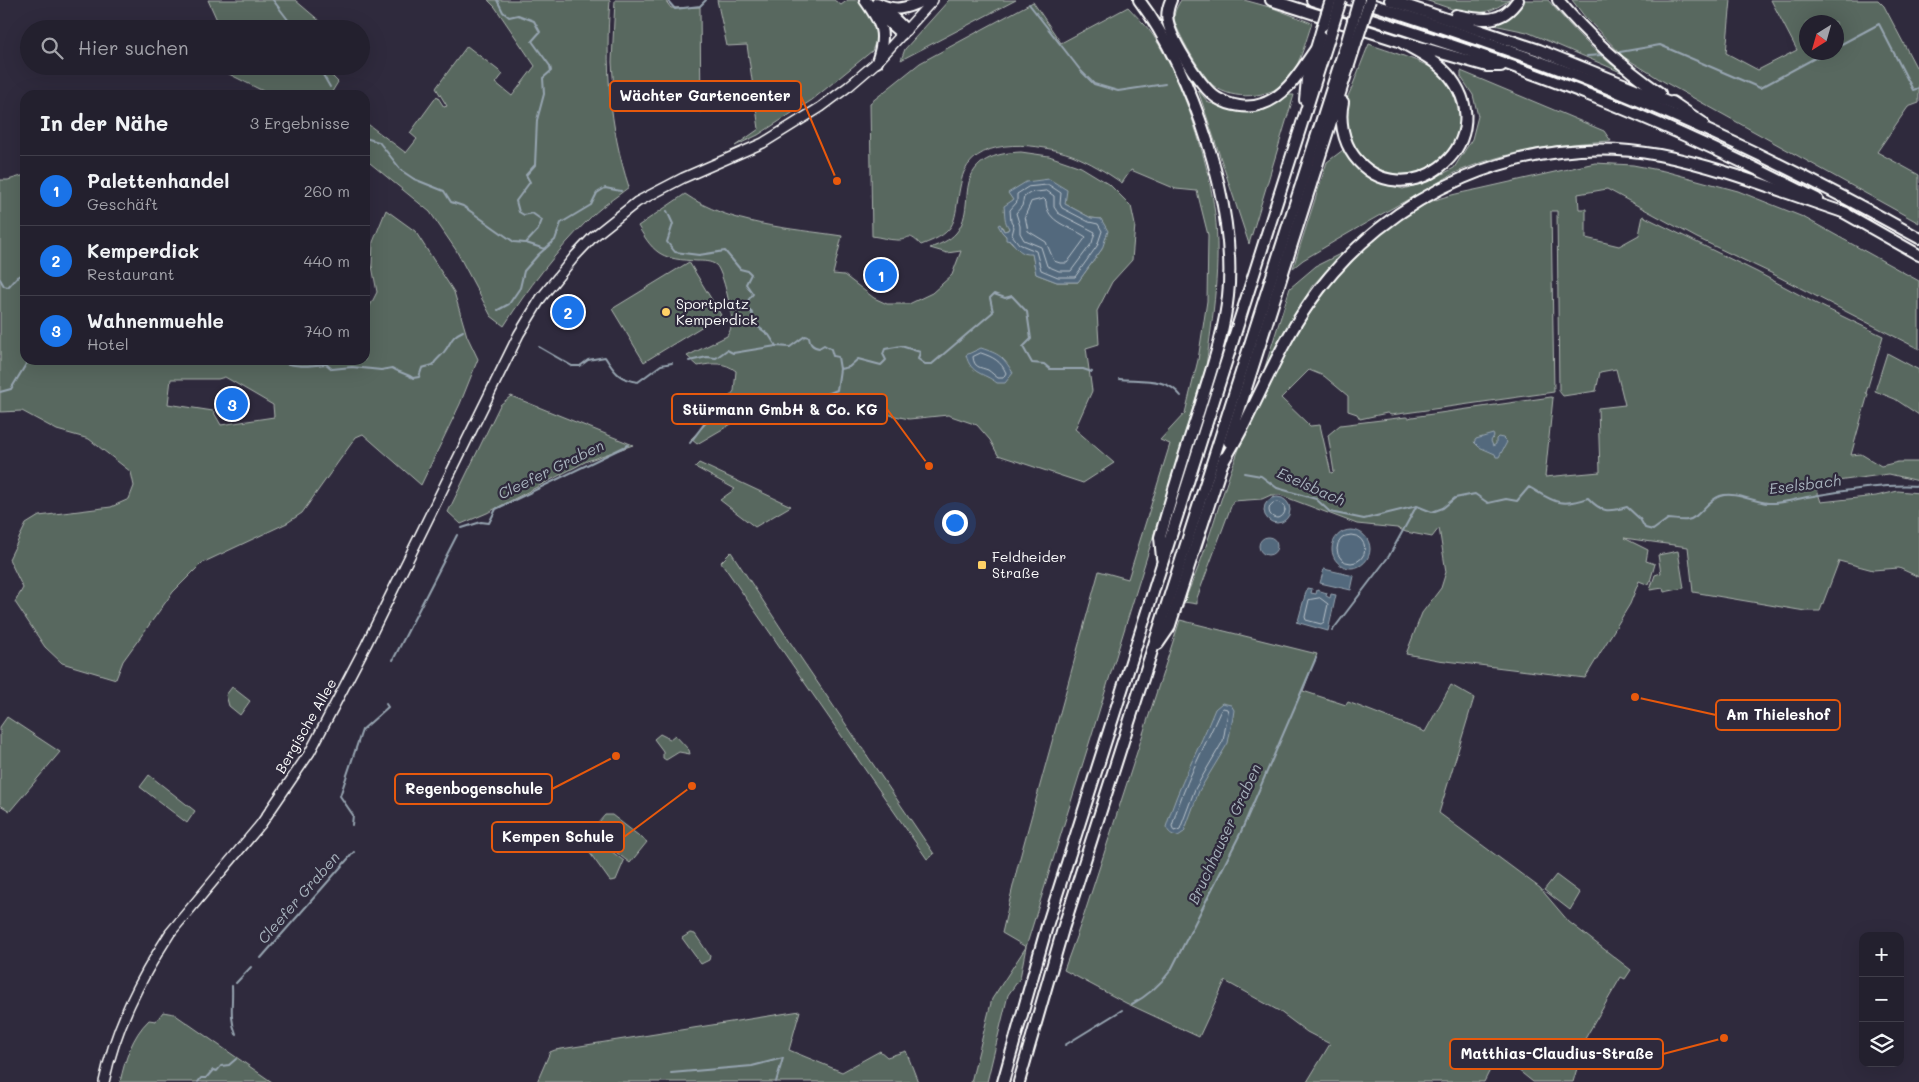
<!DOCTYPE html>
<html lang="de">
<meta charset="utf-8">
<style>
body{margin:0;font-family:Mali,sans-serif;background:#2b2836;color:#f1f3f6}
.controls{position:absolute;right:15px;bottom:15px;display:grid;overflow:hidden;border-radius:10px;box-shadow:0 5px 20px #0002}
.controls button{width:45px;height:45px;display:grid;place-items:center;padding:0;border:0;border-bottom:1px solid #403e4a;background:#23202e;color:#f1f3f6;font:25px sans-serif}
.compass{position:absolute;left:1799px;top:15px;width:45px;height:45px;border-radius:50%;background:#23202e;box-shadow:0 5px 20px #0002;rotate:217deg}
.you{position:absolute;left:954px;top:522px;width:18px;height:18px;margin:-12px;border:4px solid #fff;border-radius:50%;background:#1a73e8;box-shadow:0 0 0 8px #1a73e833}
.badge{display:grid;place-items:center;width:32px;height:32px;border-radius:50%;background:#1a73e8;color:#fff;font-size:16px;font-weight:700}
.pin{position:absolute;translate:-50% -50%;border:2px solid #fff;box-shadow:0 1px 5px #0006}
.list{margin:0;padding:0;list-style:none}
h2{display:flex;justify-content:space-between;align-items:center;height:65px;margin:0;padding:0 20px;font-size:21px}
h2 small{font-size:16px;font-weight:400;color:#a3a3aa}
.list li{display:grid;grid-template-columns:32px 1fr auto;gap:15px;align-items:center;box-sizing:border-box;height:70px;padding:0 20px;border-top:1px solid #403e4a}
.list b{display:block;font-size:19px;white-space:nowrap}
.list p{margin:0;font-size:16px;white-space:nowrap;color:#a3a3aa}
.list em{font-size:16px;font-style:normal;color:#a3a3aa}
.icon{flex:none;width:28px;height:28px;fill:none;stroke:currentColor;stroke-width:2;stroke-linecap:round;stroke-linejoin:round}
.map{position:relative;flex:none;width:1919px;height:1082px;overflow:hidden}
.search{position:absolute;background:#23202e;box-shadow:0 5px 20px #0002;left:20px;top:20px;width:350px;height:55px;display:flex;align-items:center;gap:12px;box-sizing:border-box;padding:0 18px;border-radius:28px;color:#a3a3aa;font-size:19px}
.panel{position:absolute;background:#23202e;box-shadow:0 5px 20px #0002;left:20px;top:90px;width:350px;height:275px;border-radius:15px}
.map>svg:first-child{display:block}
</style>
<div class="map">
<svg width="1919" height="1082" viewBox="0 0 1919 1082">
<rect width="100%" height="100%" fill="#2f2a3d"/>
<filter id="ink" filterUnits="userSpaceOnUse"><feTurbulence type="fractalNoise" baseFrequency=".02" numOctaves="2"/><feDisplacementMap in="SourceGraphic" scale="10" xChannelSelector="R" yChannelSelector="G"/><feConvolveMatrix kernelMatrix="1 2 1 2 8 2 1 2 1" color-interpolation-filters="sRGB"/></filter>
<g filter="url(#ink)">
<!-- green -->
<g fill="#58685f" stroke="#acb4af" fill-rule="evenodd">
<polygon points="208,0 295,0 329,29 221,29"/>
<path d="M 488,0 L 610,0 C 605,64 609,126 629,187 C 615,198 599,208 587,221 C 555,253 528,288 504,326 L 491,316 L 456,250 L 430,212 L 365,159 L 365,122 L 406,153 L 417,139 L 410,133 L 437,96 L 444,107 L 447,106 L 436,88 L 467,46 L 503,74 L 496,83 L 512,96 L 535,66 L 495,7 Z"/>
<polygon points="615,0 665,0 671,8 700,7 701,112 614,90 612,62"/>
<polygon points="717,0 834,0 841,5 848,0 859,0 874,24 878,35 872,51 812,100 758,135 735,146 759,129 747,45 727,46"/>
<polygon points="949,0 1016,0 901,60 905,49"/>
<path d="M 1181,0 L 1244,0 L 1273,8 L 1312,23 C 1306,40 1299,69 1286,82 C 1269,98 1233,101 1214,86 C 1204,79 1175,30 1174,18 C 1174,11 1178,5 1181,0 Z"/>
<path d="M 1425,0 L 1509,0 C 1477,23 1460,11 1425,0 Z"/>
<path d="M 1522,0 L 1548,0 C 1571,27 1594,53 1623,73 L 1527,32 L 1489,24 L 1505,17 Z"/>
<path d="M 1572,0 L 1731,0 L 1726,53 L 1758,70 L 1797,50 L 1771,0 L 1878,0 L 1884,6 L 1916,67 L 1919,67 L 1919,103 L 1908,107 L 1877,152 L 1919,175 L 1919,223 L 1661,80 L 1624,57 L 1585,17 ZM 1806,22 L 1836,22 L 1836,52 L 1806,52 Z"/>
<path d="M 1033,2 L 1061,43 L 1128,7 C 1136,16 1146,25 1153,35 C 1184,83 1208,158 1215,214 C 1221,264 1213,316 1206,366 L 1026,947 L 1020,978 L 1008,995 L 987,1082 L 971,1082 L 992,999 L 1026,947 L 1002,933 L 1018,865 L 1099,571 L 1128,579 L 1170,444 L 1160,440 L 1185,413 L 1198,360 L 1207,301 L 1208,235 L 1197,191 L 1176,189 L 1131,170 L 1122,183 C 1106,172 1090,162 1072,155 C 1040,144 981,135 964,172 C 962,176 961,183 960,187 C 953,221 960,231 921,245 C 906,230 910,241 897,240 C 889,240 880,237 872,236 L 870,103 L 920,63 Z"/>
<path d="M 1369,44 C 1387,51 1425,61 1439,73 C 1450,83 1455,96 1458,110 C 1474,182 1358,203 1348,123 C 1347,117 1345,110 1346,104 C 1346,99 1350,92 1352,87 C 1358,72 1363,58 1369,44 Z"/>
<polygon points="213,66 325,66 324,68 338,82 330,95 271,95"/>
<path d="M 1461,71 L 1604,131 L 1611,141 C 1560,144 1510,150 1462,170 C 1451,174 1440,182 1429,188 C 1386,211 1345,235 1303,260 L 1293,268 L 1327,162 L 1343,150 L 1362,173 L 1381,183 L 1403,189 L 1427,182 L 1454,168 L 1472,139 L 1478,116 L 1473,95 L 1461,77 Z"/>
<polygon points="1198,90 1209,103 1239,109 1260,109 1288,95 1294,95 1249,244"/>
<path d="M 1021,152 L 1049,156 L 1081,167 L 1109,184 L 1131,206 L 1135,225 L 1132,260 L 1112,282 L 1097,311 L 1099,344 L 1086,348 L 1092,391 L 1075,429 L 1114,463 L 1083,483 L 998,455 L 990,440 L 977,425 L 948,415 L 909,419 L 867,410 L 766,419 L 745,416 L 697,444 L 691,439 L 718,411 L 734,391 L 736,371 C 725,362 712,363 698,366 L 687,356 L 727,336 C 729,333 731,328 732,325 C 733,316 723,271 716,265 C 711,261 703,261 697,261 C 663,259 655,256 638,226 L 685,194 C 730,225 789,228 842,236 L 833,274 L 844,275 L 874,298 L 887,304 L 909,304 L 932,293 L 952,275 L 961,251 L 947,253 L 930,248 C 940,244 949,241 956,233 C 963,225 965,214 966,205 C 967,197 967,189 969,182 C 976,157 1000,153 1021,152 ZM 1009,193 L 1065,204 L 1091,218 L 1101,219 L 1102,249 L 1078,282 L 1057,282 L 1036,274 L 1032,253 L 1013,244 L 1002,232 L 1002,226 L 1004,231 L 1008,230 L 1009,227 L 1004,210 L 1013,200 Z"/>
<path d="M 1595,163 L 1633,165 L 1664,171 L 1738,191 L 1803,217 L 1919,281 L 1919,349 L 1771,273 L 1697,238 L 1607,189 L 1578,194 L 1579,209 L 1586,209 L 1586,238 L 1619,246 L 1639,235 L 1643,216 L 1757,272 L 1813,302 L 1883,336 L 1866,393 L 1868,394 L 1851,455 L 1861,454 L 1881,466 L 1898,462 L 1919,462 L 1919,481 L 1889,474 L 1815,484 L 1821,502 L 1876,496 L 1898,491 L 1919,493 L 1919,577 L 1899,568 L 1873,570 L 1839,561 L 1820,611 L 1805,611 L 1693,592 L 1688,547 L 1624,538 L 1648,550 L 1646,561 L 1655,564 L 1649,585 L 1639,581 L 1630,604 L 1585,678 L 1438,660 L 1406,654 L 1422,613 L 1441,588 L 1446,572 L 1439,528 L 1432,537 L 1406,532 L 1397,528 L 1357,524 L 1280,495 L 1271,495 L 1262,499 L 1233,501 L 1197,598 L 1197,604 L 1184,602 C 1191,584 1199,567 1205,549 C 1216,516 1226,482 1239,449 C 1277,356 1334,253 1426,204 C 1444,195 1467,192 1488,187 C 1523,179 1559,171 1595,163 ZM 1551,211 L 1557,211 L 1559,391 L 1563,396 L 1596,391 L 1600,372 L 1616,369 L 1625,405 L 1598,408 L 1600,472 L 1545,477 L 1553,398 L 1551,397 L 1412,417 L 1409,418 L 1406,417 L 1340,425 L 1328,435 L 1334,472 L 1331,473 L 1320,425 L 1310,426 L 1281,398 L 1309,370 L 1324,376 L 1348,396 L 1348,411 L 1357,414 L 1360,419 L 1387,413 L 1391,415 L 1554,392 Z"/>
<path d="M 25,175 L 25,360 L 365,360 L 365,316 L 377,292 L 372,266 L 373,242 L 386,210 L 415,231 L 454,292 L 467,336 L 478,359 L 460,404 L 421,485 L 363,434 L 356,437 L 302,513 L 287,523 L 202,563 L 173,592 L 123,661 L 116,679 L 62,663 L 45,647 L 15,602 L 23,588 L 9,559 L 26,524 L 39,516 L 111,507 L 129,499 L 134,486 L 131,472 L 89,439 L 57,430 L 22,411 L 0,412 L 0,180 L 8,180 ZM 225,377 L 273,405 L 274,417 L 221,425 L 213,411 L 168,404 L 171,379 L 218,379 Z"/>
<polygon points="1344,252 1312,286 1265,367 1290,288 1316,266"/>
<polygon points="689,262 721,315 644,362 612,309"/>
<polygon points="1887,353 1919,370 1919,415 1895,399 1875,391"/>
<polygon points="511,396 633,445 587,461 487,513 461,524 448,512 500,405"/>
<polygon points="699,463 791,506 755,527 720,500 735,489 695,467"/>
<polygon points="1678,551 1684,588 1664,592 1663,588 1650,590 1655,575 1661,573 1658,555"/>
<polygon points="731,552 790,642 934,854 927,859 721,562"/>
<polygon points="1180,620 1317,654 1303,691 1346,705 1348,702 1425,732 1451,685 1474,698 1439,813 1540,888 1569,922 1631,970 1625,979 1621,977 1572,1061 1578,1065 1573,1082 1533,1082 1498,1054 1484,1082 1307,1082 1330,1044 1307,1032 1279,1011 1225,981 1199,1037 1126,1003 1064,970 1084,915"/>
<polygon points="232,687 250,701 240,715 229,706 226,695"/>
<polygon points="7,717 60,752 10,811 0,805 0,727"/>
<polygon points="660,734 670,739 675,735 689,750 690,754 679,752 666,760 663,758 663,751 654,739"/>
<polygon points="149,775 195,811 187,823 140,787"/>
<polygon points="605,815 612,815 647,842 630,863 590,832"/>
<polygon points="581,832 587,837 589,834 624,861 616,880 610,881 579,838 582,836 580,833"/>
<polygon points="1556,875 1580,893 1570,910 1544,890"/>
<polygon points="690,933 695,934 710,956 709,960 701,964 682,938"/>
<polygon points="800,1011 789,1050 842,1072 880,1051 887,1057 906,1051 918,1082 537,1082 550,1052 555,1050"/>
<path d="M 163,1012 L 174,1014 L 272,1082 L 120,1082 C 125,1060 132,1036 149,1020 L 156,1021 Z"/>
</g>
<!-- water -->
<g fill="#52697d" stroke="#97a5b1">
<path d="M 1049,179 L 1067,190 L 1065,204 L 1091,218 L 1101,219 L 1108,231 L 1102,249 L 1078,282 L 1057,282 L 1036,274 L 1032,254 C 1021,255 1017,248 1011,241 L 1006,240 L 1006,236 L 1002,232 L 998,225 L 1000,224 L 1004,231 L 1008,230 L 1009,228 C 1004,222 1005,214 1004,206 L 1013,200 L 1008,193 L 1026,182 Z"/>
<path d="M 981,348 C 999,354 1003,356 1013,373 L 1005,383 L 997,383 C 983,372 971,375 966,355 Z"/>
<polygon points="1493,434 1494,436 1491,441 1493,446 1496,444 1496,439 1498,437 1503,438 1507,442 1499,457 1496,457 1495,454 1479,447 1474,442 1476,439"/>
<circle cx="1277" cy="510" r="13"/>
<circle cx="1351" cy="549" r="19"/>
<circle cx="1268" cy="546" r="9"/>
<polygon points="1324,569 1354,576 1351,590 1320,583"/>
<polygon points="1307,588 1312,589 1311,593 1316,594 1317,590 1327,593 1326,596 1330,598 1331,594 1336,595 1328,631 1296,622 1298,621"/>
<path d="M 1222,703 L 1231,705 L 1234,710 L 1233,717 L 1228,743 L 1199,791 L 1184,832 L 1178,836 C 1171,835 1169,833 1166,827 C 1178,786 1199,749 1215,709 Z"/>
</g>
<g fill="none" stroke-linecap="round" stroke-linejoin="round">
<!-- shore -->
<g stroke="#bac3cb" stroke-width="1">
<polygon points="1049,185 1061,193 1060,204 1062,208 1089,222 1098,224 1102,231 1097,246 1075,277 1058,277 1041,270 1036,251 1019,244 1012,235 1014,227 1011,222 1010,210 1017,202 1017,194 1028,187"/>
<polygon points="1047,191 1054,196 1054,207 1058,213 1095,232 1092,243 1071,271 1059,271 1047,266 1041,247 1024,240 1020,233 1020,226 1016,213 1022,206 1024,197 1030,193"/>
<path d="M 1044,199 L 1046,201 C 1046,223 1070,226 1086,237 L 1067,263 L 1060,263 L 1054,261 L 1046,242 L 1028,231 L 1025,216 L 1031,202 Z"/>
<path d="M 981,353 C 993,357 1001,361 1006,373 L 1003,378 L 998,378 C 995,376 991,372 988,370 C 980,367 974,368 973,357 Z"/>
<circle cx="1277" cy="510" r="8"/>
<circle cx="1351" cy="549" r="14"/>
<polygon points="1320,598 1328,604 1324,622 1321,624 1306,620 1305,617 1309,600"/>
<path d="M 1223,708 L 1227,709 L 1228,712 L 1223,741 L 1195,789 L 1180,829 L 1174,831 L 1172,826 C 1183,786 1203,750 1220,712 Z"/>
</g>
<!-- stream -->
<g stroke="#97a5b1" stroke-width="2">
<polyline points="273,0 295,29"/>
<polyline points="497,0 503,12 509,17 518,15 534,21 540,32 532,41 550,66 551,71 543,78 544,94 537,120 535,165 526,175 530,182 516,201 519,212 524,215 532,213 542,220 538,230 526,243 545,249"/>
<polyline points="667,0 675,9 700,6 706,0"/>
<polyline points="1029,4 1081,71 1094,84 1118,91 1165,84"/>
<polyline points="1836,47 1879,24 1913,90 1919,88"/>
<polyline points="1620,52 1660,45 1760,88 1826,52"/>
<polyline points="1587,56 1602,55"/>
<polyline points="318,66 330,87"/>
<polyline points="365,138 379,142 402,171 414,179 444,191 451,202 463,206 514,242 525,243"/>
<polyline points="667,211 673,224 667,242 675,252 699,255 725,251 740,269 748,271 751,274 746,284 753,294 743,307 745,311 751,311 757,326 769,335 776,346"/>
<polyline points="0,279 4,286 8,287 17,277 25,273"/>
<polyline points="498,310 509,304 520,288 524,271 538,255 555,240 561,223 591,205 597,193 605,188 621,191"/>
<path d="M 539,347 L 572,366 L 580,366 L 588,360 L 605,357 C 615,373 619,379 638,382 L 661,365 L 672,363"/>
<polyline points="33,360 41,362 66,360"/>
<path d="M 278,360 C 292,368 310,366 326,364 L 332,369 L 352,367 L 381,370 L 392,368 C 399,373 406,373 413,378 L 419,377 L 422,368 L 433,365 C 436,359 441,357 444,352 C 452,342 450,337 463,331"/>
<path d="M 689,361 L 707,357 L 716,358 L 727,350 L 733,353 L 776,346 L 790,347 L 805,336 L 809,337 C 810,344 812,347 819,348 L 824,345 L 831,349 L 833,356 L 838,357 L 840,369 L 849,367 L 858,359 L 881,365 L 886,360 L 883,354 L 885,349 L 901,346 L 920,352 L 918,359 L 925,364 L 932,364 L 993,312 L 990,298 L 994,294 L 1005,298 L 1012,296 L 1027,312 L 1031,339 L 1023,347 L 1032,363 L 1044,364 L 1050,369 L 1083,369 L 1092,372"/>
<path d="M 1119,379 C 1141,381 1167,377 1181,396"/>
<polyline points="0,392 11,389 28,361 30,360"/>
<polyline points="690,443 710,416 818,398 837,390 840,369"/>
<path d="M 1244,473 L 1261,476 L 1277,488 L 1316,499 L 1330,512 L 1364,519 L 1417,506 L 1432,512 L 1443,508 L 1455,498 L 1475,494 L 1488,503 L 1506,499 L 1517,501 L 1529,487 C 1553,501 1559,508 1588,498 C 1602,513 1608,512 1627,507 L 1640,519 L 1645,528 L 1653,530 L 1668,519 C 1674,519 1681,521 1687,520 C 1700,518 1706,501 1720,496 C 1735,491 1753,502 1768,503 C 1782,504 1799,498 1813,496 C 1849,490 1883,484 1919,486"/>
<polyline points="462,528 481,522 489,523 496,509 628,445"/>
<polyline points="1332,631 1389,556 1416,507"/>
<polyline points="393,660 457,535"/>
<polyline points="352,825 353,815 340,796 362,730 388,707 386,704"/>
<polyline points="261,958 354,852"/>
<polyline points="236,983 251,967"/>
<path d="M 232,986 C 233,1004 229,1017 236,1034"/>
<path d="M 1132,1004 C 1149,995 1160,985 1171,970 L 1240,834 L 1316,658"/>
<polyline points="1065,1045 1122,1010"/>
<polyline points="671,1073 752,1066 783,1058"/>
<polyline points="198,1082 201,1078 206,1078 213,1070 217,1071 221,1066 229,1065 236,1059"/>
<polyline points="776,1082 783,1058"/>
</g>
<defs>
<path id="major" d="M 104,1082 C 116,1026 139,981 170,933 L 261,824 L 310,752 L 366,645 L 519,334 L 541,298 L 575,256 L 593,237 L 637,202 L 683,178 L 763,143 L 821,107 L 849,86 L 877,62 L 933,0"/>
<g id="highway">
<path d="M 865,0 C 882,24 887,33 877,62"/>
<path d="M 1139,0 C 1192,70 1238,208 1228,296 C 1224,335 1210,373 1199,410 C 1185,452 1172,495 1160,537 L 1162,558"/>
<path d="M 1171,0 C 1168,7 1166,14 1168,22 C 1172,41 1201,88 1217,98 C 1230,106 1248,109 1262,104 C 1287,96 1301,70 1315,50"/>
<polyline points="1271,0 1399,41 1487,66 1501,66"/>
<path d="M 1312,0 C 1407,30 1501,60 1594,97 C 1670,127 1744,162 1817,199"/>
<polyline points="1390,0 1539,50 1677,106"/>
<path d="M 1558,0 C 1588,36 1621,66 1660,93"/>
<path d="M 1362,1 C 1441,27 1520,53 1598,84 C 1708,127 1815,180 1919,238"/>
<path d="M 877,3 C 896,12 905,9 924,0"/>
<polyline points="882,7 906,30"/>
<polyline points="878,13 902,34"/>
<path d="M 1456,15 C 1482,20 1501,25 1518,0"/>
<polyline points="1305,100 1307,79 1323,25"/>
<path d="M 1343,102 C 1339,120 1343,141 1354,156 C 1402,220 1503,147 1451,78 C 1438,61 1418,52 1399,41"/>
<polyline points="1672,102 1703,123"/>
<polyline points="1841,211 1919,255"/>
<polyline points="1229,442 1356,43"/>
<path d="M 1222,464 C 1231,449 1240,434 1247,419 C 1267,379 1284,339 1310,302 C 1387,192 1526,130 1659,155 C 1722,167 1784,193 1846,213"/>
<polyline points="1158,644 1169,628 1224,458"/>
<polyline points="1003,1082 1047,926 1330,35"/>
<polyline points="1019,1082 1063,929 1347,41"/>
</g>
</defs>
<!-- major casing -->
<use href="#major" stroke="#fff" stroke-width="12"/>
<!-- highway casing -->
<use href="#highway" stroke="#fff" stroke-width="14"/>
<!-- major -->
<use href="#major" stroke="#2f2a3d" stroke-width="9"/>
<!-- highway -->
<use href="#highway" stroke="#2f2a3d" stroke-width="10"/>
<defs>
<g id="highway-bridge">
<polyline points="1323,25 1331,0"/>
<polyline points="1330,35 1341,0"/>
<polyline points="1347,41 1359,0"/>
<polyline points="1356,43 1370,0"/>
</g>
</defs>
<!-- highway-bridge casing -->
<use href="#highway-bridge" stroke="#fff" stroke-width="14" stroke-linecap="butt"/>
<!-- highway-bridge -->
<use href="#highway-bridge" stroke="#2f2a3d" stroke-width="10"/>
</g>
</g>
<!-- markers -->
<g fill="#ffd166" stroke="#2f2a3d" stroke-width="2">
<circle cx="666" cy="312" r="5"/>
<rect x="977" y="560" width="10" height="10" rx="2.5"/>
</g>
<g text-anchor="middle" stroke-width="4.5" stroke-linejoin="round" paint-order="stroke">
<!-- poi labels -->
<g font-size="14" fill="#fff" stroke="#2f2a3d" text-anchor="start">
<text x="676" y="309">Sportplatz<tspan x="676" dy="16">Kemperdick</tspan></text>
<text x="992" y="562">Feldheider<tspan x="992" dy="16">Straße</tspan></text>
</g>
<!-- street labels -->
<g font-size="14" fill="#fff" stroke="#2f2a3d">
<text transform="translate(306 726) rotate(-60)" y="5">Bergische Allee</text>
</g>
<!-- water labels -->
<g font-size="15" font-style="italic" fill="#a8b4be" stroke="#2f2a3d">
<text transform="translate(551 470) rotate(-26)" y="5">Cleefer Graben</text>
<text transform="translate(1805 485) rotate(-7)" y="5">Eselsbach</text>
<text transform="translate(1311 487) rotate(24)" y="5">Eselsbach</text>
<text transform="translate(1225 834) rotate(-65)" y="5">Bruchhauser Graben</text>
<text transform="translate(299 898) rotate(-49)" y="5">Cleefer Graben</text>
</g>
</g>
<!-- callouts -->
<path fill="none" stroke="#e8590c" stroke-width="2" d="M837 181L801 96M929 466L887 409M1635 697L1716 715M616 756L552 789M692 786L624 837M1724 1038L1663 1054"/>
<g fill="#e8590c" stroke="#2f2a3d" stroke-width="2">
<circle cx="837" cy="181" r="5"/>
<circle cx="929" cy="466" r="5"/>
<circle cx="1635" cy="697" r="5"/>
<circle cx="616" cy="756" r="5"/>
<circle cx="692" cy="786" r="5"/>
<circle cx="1724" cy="1038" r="5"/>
</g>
<g fill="#2f2a3d" stroke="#e8590c" stroke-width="2">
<rect x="610" y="81" width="191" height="30" rx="5"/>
<rect x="672" y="394" width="215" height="30" rx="5"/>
<rect x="1716" y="700" width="124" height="30" rx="5"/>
<rect x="395" y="774" width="157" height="30" rx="5"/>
<rect x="492" y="822" width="132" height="30" rx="5"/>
<rect x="1450" y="1039" width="213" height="30" rx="5"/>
</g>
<g font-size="15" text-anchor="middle" font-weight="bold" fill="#fff">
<text x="705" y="101">Wächter Gartencenter</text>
<text x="780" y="415">Stürmann GmbH &amp; Co. KG</text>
<text x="1778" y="720">Am Thieleshof</text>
<text x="474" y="794">Regenbogenschule</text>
<text x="558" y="842">Kempen Schule</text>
<text x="1557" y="1059">Matthias-Claudius-Straße</text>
</g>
</svg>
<div class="controls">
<button>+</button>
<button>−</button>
<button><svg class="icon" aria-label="layers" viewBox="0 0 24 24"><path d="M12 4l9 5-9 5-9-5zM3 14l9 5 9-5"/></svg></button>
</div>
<svg class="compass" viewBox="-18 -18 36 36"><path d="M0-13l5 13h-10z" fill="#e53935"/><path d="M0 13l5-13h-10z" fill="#a3a3aa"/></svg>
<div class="you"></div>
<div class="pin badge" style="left:881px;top:275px">1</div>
<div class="pin badge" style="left:568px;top:312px">2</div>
<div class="pin badge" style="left:232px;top:404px">3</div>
<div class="search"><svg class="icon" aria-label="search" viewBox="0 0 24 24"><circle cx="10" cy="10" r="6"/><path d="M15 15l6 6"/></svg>Hier suchen</div>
<section class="panel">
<h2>In der Nähe<small>3 Ergebnisse</small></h2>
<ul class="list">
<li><span class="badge">1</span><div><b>Palettenhandel</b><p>Geschäft</p></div><em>260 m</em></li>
<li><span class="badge">2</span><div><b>Kemperdick</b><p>Restaurant</p></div><em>440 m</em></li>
<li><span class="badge">3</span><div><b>Wahnenmuehle</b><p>Hotel</p></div><em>740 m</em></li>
</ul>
</section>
</div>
